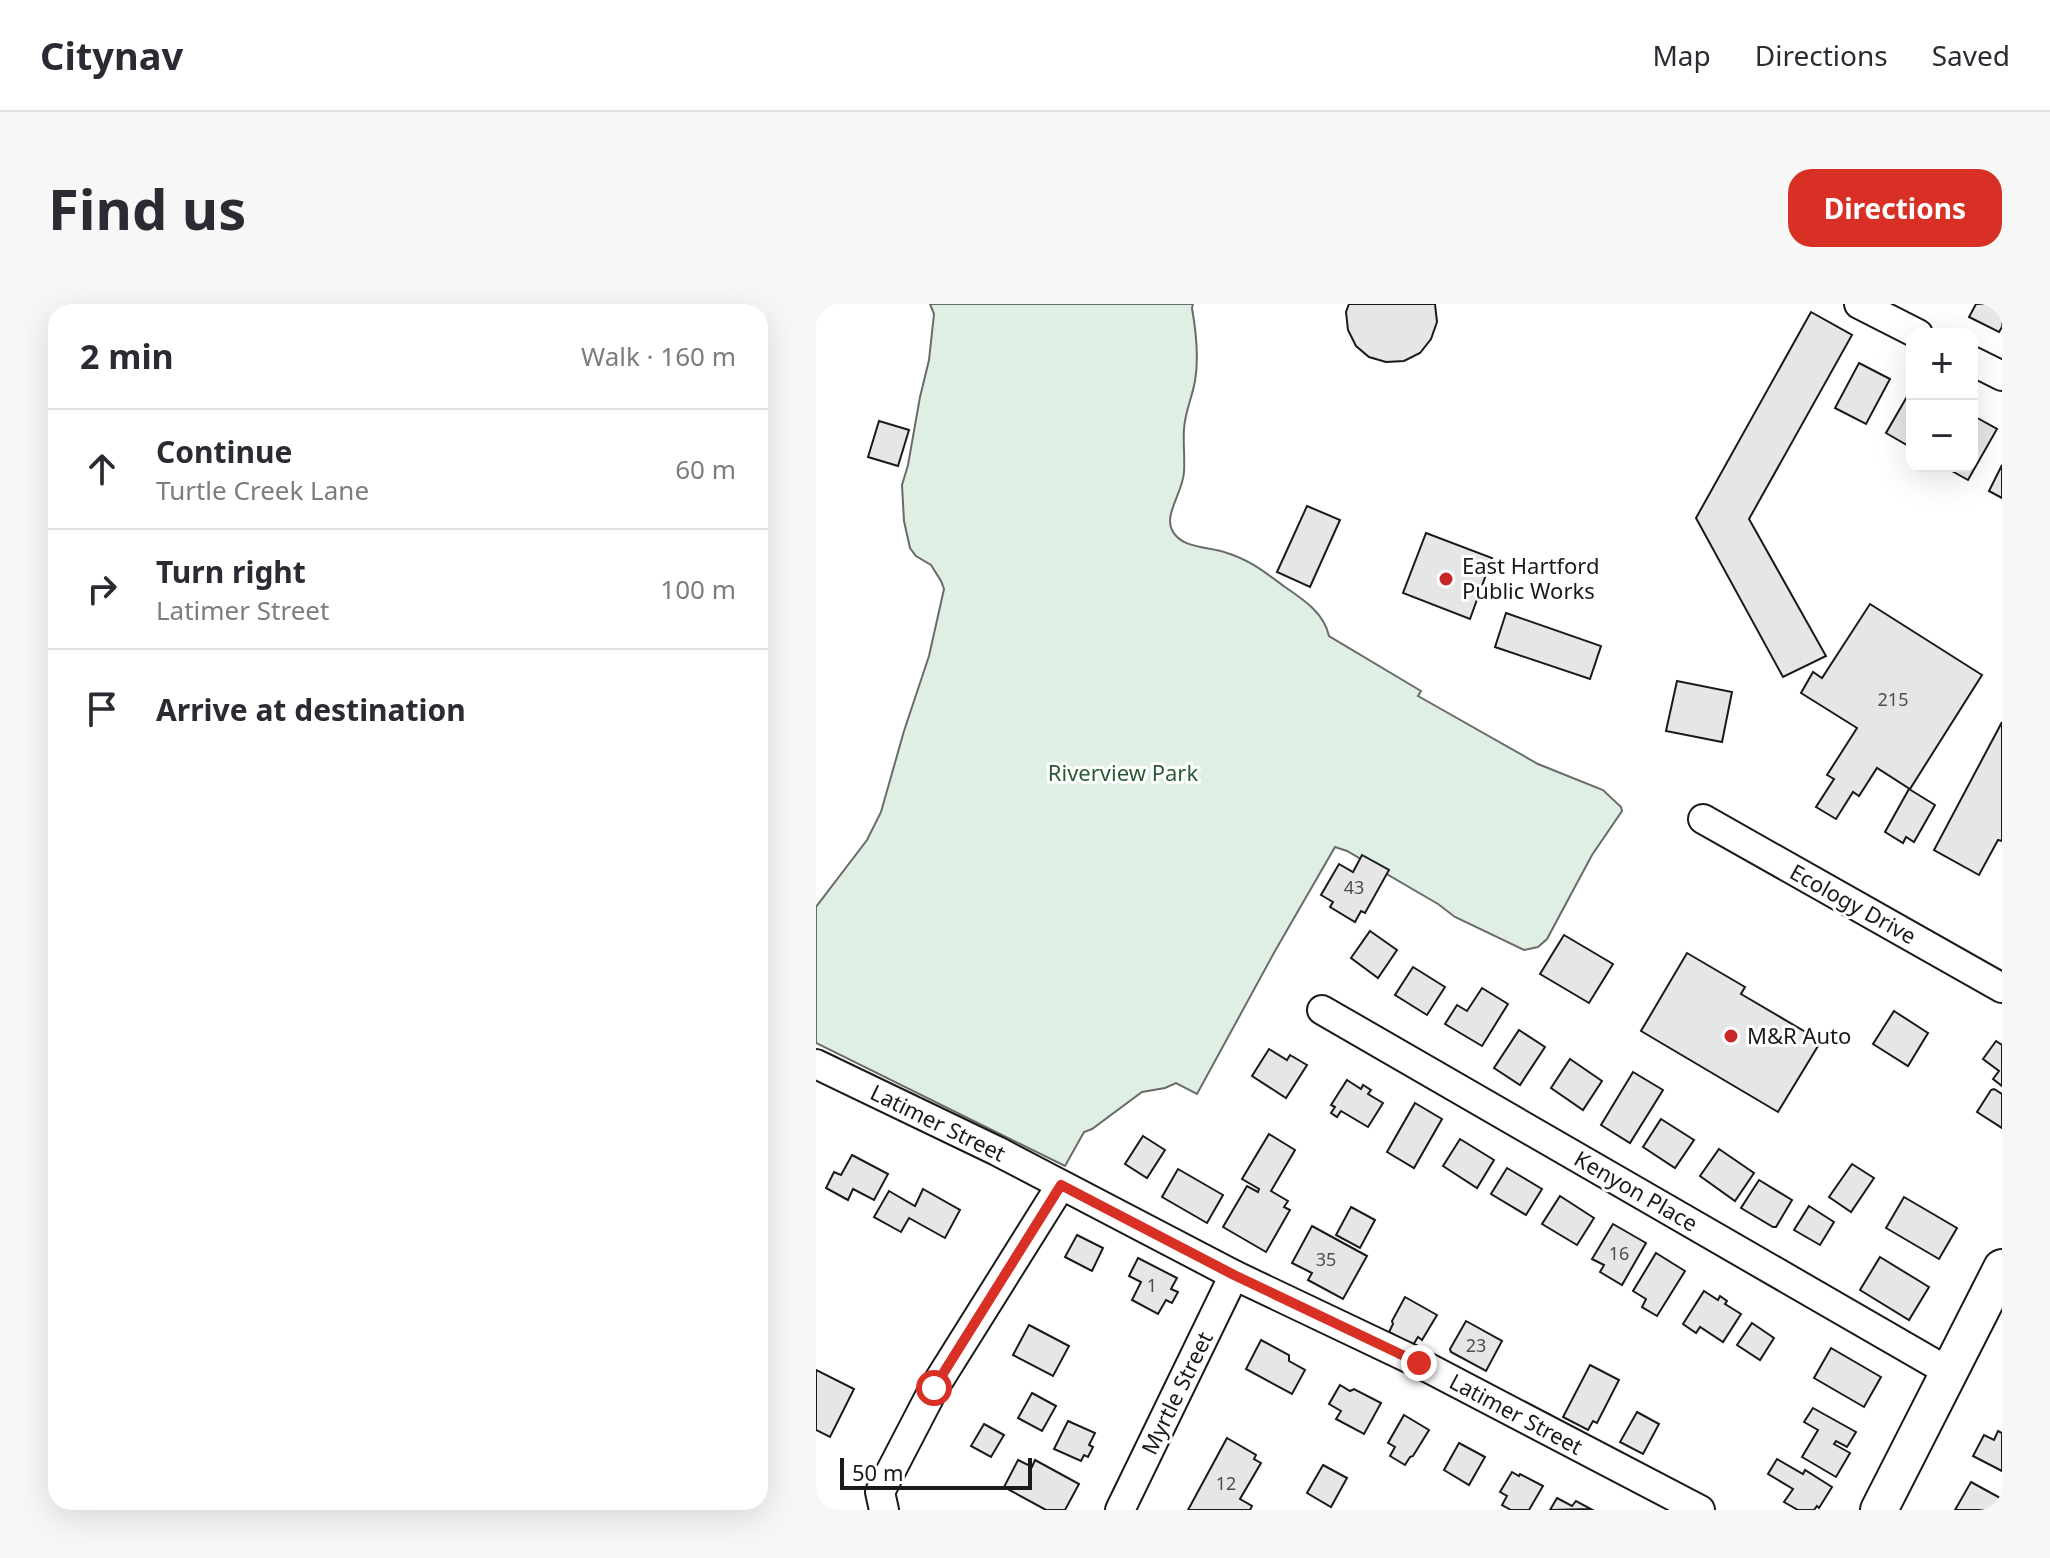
<!DOCTYPE html>
<meta charset="utf-8">
<style>
body{margin:0;font-family:"Noto Sans",sans-serif;background:#f7f7f7;color:#2b2b33}
.controls{position:absolute;right:24px;top:24px;display:grid;overflow:hidden;border-radius:16px;box-shadow:0 8px 32px #0002}
.controls button{width:72px;height:72px;display:grid;place-items:center;padding:0;border:0;border-bottom:2px solid #e1e1e2;background:#fff;color:#2b2b33;font:40px sans-serif}
.scale{position:absolute;left:24px;bottom:20px;width:192px;box-sizing:border-box;padding-left:8px;border:4px solid #1a1a1a;border-top:0;font-size:22px;line-height:28px;white-space:nowrap;color:#1a1a1a;-webkit-text-stroke:6px #fff;paint-order:stroke}
.stop{position:absolute;width:24px;height:24px;margin:-18px;border:6px solid #d93025;border-radius:50%;background:#fff}
.stop.end{background:#d93025;border-color:#fff;box-shadow:0 2px 8px #0008}
.list{margin:0;padding:0;list-style:none}
h2{display:flex;justify-content:space-between;align-items:center;height:104px;margin:0;padding:0 32px;font-size:34px}
h2 small{font-size:26px;font-weight:400;color:#7c7c81}
.list li{display:grid;grid-template-columns:52px 1fr auto;gap:24px;align-items:center;box-sizing:border-box;height:120px;padding:0 32px;border-top:2px solid #e1e1e2}
.list b{display:block;font-size:30px;white-space:nowrap}
.list p{margin:0;font-size:26px;white-space:nowrap;color:#7c7c81}
.list em{font-size:26px;font-style:normal;color:#7c7c81}
.icon{flex:none;width:44px;height:44px;fill:none;stroke:currentColor;stroke-width:2;stroke-linecap:round;stroke-linejoin:round}
.map{position:relative;flex:none;width:1186px;height:1206px;overflow:hidden;border-radius:24px}
header{display:flex;align-items:center;gap:48px;box-sizing:border-box;height:112px;padding:0 40px;background:#fff;border-bottom:2px solid #e1e1e2}
header strong{font-size:38px}
nav{display:flex;gap:44px;margin-inline-start:auto;font-size:28px}
.intro{display:flex;align-items:center;justify-content:space-between;box-sizing:border-box;height:192px;padding:0 48px}
h1{margin:0;font-size:56px}
.button{padding:20px 36px;border-radius:24px;background:#d93025;color:#fff;font-size:28px;font-weight:700}
main{display:flex;gap:48px;padding:0 48px}
aside{flex:1;background:#fff;border-radius:24px;box-shadow:0 8px 32px #0002}
.map>svg:first-child{display:block}
</style>
<header>
<strong>Citynav</strong>
<nav><a>Map</a><a>Directions</a><a>Saved</a></nav>
</header>
<div class="intro"><h1>Find us</h1><a class="button">Directions</a></div>
<main>
<aside>
<h2>2 min<small>Walk · 160 m</small></h2>
<ul class="list">
<li><svg class="icon" aria-label="ahead" viewBox="0 0 24 24"><path d="M12 20V5M6 11l6-6 6 6"/></svg><div><b>Continue</b><p>Turtle Creek Lane</p></div><em>60 m</em></li>
<li><svg class="icon" aria-label="right" viewBox="0 0 24 24"><path d="M7 20v-9h11M14 6l5 5-5 5"/></svg><div><b>Turn right</b><p>Latimer Street</p></div><em>100 m</em></li>
<li><svg class="icon" aria-label="arrive" viewBox="0 0 24 24"><path d="M6 21V4h12l-3 4 3 4H6"/></svg><div><b>Arrive at destination</b></div></li>
</ul>
</aside>
<div class="map">
<svg width="1186" height="1206" viewBox="0 0 1186 1206">
<rect width="100%" height="100%" fill="#fff"/>
<!-- green -->
<path fill="#e0efe3" stroke="#6a6a6a" stroke-width="2" d="M 114,0 L 377,0 L 376,4 C 380,27 383,54 379,77 C 376,94 369,108 368,125 C 367,139 369,154 368,168 C 367,188 348,210 356,226 C 366,246 394,242 411,249 C 434,256 450,269 469,283 C 488,296 508,309 513,332 L 605,387 L 602,392 L 722,460 L 787,486 L 805,503 L 806,507 L 776,551 L 731,635 L 722,643 L 708,646 L 639,613 L 622,600 L 531,547 L 519,543 L 459,647 L 381,790 L 360,779 L 349,784 L 326,788 L 276,825 L 268,828 L 249,862 L 0,739 L 0,603 L 51,536 L 65,508 L 88,427 L 113,352 L 128,285 L 125,277 L 115,261 L 100,252 L 94,244 L 88,217 L 86,181 L 92,161 L 104,93 L 113,56 L 118,10 Z"/>
<!-- building -->
<g fill="#e6e6e6" stroke="#1a1a1a" stroke-width="2">
<polygon points="533,0 619,0 621,18 615,35 604,49 588,57 570,58 553,53 540,42 532,26 530,8"/>
<polygon points="1160,0 1186,0 1186,23 1183,28 1153,13"/>
<polygon points="995,8 1036,31 933,215 1010,352 967,373 880,214"/>
<polygon points="1043,59 1074,75 1050,120 1019,104"/>
<polygon points="1096,84 1096,144 1070,129"/>
<polygon points="1156,111 1181,125 1152,176 1127,162 1156,162"/>
<polygon points="63,117 93,126 82,162 52,153"/>
<polygon points="1186,161 1186,194 1173,187"/>
<polygon points="491,202 524,216 494,283 461,268"/>
<polygon points="610,229 676,254 654,315 587,289"/>
<polygon points="1054,300 1166,371 1094,485 1061,464 1043,492 1037,488 1020,515 1000,503 1018,475 1011,471 1041,424 985,389 997,368 1006,374"/>
<polygon points="690,309 785,342 774,375 679,343"/>
<polygon points="861,377 916,388 906,438 850,427"/>
<polygon points="1186,418 1186,537 1182,536 1163,571 1118,546"/>
<polygon points="1093,485 1119,501 1098,538 1090,533 1087,539 1069,528"/>
<polygon points="546,551 573,566 549,609 545,607 539,618 514,603 517,598 505,591 523,560 537,568"/>
<polygon points="554,627 581,646 562,674 535,654"/>
<polygon points="748,631 797,660 773,699 724,670"/>
<polygon points="871,649 929,683 925,690 1005,737 962,808 825,727"/>
<polygon points="597,663 629,683 611,711 579,691"/>
<polygon points="666,684 692,700 666,742 629,720 641,701 651,707"/>
<polygon points="1078,707 1112,729 1092,762 1057,740"/>
<polygon points="703,726 729,743 704,781 678,764"/>
<polygon points="1180,737 1186,741 1186,782 1177,775 1183,767 1167,755"/>
<polygon points="453,745 471,756 474,751 491,761 470,794 436,772"/>
<polygon points="754,755 786,777 767,806 735,784"/>
<polygon points="817,768 847,786 814,839 785,821"/>
<polygon points="531,776 545,785 547,781 555,786 552,790 567,799 552,823 525,807 521,813 515,809 519,803 515,801"/>
<polygon points="1178,785 1186,790 1186,824 1161,808 1175,786"/>
<polygon points="599,799 626,815 598,864 571,848"/>
<polygon points="845,815 878,836 859,864 827,843"/>
<polygon points="453,830 479,846 455,887 472,897 468,903 474,906 450,948 407,923 431,882 442,888 443,885 426,875"/>
<polygon points="327,832 349,846 331,874 309,860"/>
<polygon points="644,835 678,856 661,884 627,862"/>
<polygon points="903,845 938,869 919,897 884,872"/>
<polygon points="36,851 72,870 58,896 37,885 32,896 10,884 18,868 25,871"/>
<polygon points="1036,860 1058,874 1035,908 1013,893"/>
<polygon points="691,864 726,885 710,911 675,890"/>
<polygon points="362,865 407,891 391,919 346,893"/>
<polygon points="943,876 976,896 960,923 957,923 925,904"/>
<polygon points="107,885 144,906 129,934 93,914 85,928 58,913 73,887 99,902"/>
<polygon points="744,892 778,914 761,941 726,920"/>
<polygon points="1088,893 1141,924 1123,955 1070,924"/>
<polygon points="993,902 1018,918 1004,941 978,926"/>
<polygon points="535,903 559,916 544,944 520,931"/>
<polygon points="797,920 830,939 806,981 784,968 788,961 776,955"/>
<polygon points="496,922 551,952 527,995 492,976 496,969 476,959"/>
<polygon points="261,931 287,944 276,967 249,953"/>
<polygon points="840,949 869,967 841,1012 826,1003 830,995 817,987"/>
<polygon points="1064,953 1113,983 1093,1016 1044,986"/>
<polygon points="322,954 361,974 355,985 362,988 356,999 350,996 342,1010 316,996 325,978 313,972"/>
<polygon points="888,987 902,996 904,992 911,997 909,1000 925,1010 907,1038 884,1023 880,1029 867,1020"/>
<polygon points="589,993 621,1011 606,1036 602,1033 597,1041 573,1028 577,1020 576,1017"/>
<polygon points="650,1017 686,1037 670,1067 635,1048 634,1045"/>
<polygon points="936,1019 958,1034 944,1056 921,1041"/>
<polygon points="213,1021 253,1042 237,1072 197,1051"/>
<polygon points="445,1036 473,1051 473,1057 489,1066 476,1090 430,1065"/>
<polygon points="1015,1044 1065,1073 1048,1103 998,1074"/>
<polygon points="774,1061 803,1076 781,1119 777,1117 772,1126 747,1113"/>
<polygon points="0,1066 38,1085 14,1133 0,1126"/>
<polygon points="524,1081 534,1087 538,1085 565,1099 548,1130 520,1115 525,1107 513,1100"/>
<polygon points="216,1089 240,1102 226,1127 202,1114"/>
<polygon points="997,1104 1040,1128 1031,1143 1020,1137 1018,1140 1034,1149 1020,1173 986,1153 1002,1126 988,1118"/>
<polygon points="821,1108 843,1120 827,1150 804,1138"/>
<polygon points="588,1111 613,1126 597,1152 594,1153 589,1161 574,1152 579,1143 572,1139"/>
<polygon points="252,1117 279,1129 273,1141 277,1143 272,1153 268,1151 265,1157 238,1145"/>
<polygon points="168,1120 188,1131 175,1153 155,1142"/>
<polygon points="1182,1127 1186,1129 1186,1167 1157,1152 1168,1131 1178,1136"/>
<polygon points="411,1134 440,1151 438,1155 445,1159 424,1195 436,1202 434,1206 372,1206"/>
<polygon points="643,1139 669,1153 653,1181 628,1166"/>
<polygon points="961,1155 987,1170 989,1166 1016,1183 1003,1204 1001,1202 998,1206 982,1206 968,1198 977,1185 952,1170"/>
<polygon points="202,1156 216,1163 219,1156 263,1180 249,1206 230,1206 188,1183"/>
<polygon points="507,1161 531,1174 515,1203 491,1189"/>
<polygon points="696,1168 703,1172 704,1170 727,1182 713,1206 695,1206 686,1201 691,1192 684,1188"/>
<polygon points="1155,1178 1186,1195 1186,1206 1139,1206"/>
<polygon points="741,1194 756,1202 760,1197 775,1205 734,1206"/>
</g>
<g fill="none" stroke-linecap="round" stroke-linejoin="round">
<defs>
<g id="minor">
<polyline points="1043,0 1102,30"/>
<polyline points="1156,57 1186,72"/>
<polyline points="887,515 1186,684"/>
<polyline points="506,706 1133,1068"/>
<polyline points="0,760 181,847 418,971 603,1059 884,1206"/>
<polyline points="68,1206 64,1188 118,1084 245,881"/>
<polyline points="304,1206 418,971"/>
</g>
<polyline id="major" points="1063,1206 1186,964"/>
</defs>
<!-- minor casing -->
<use href="#minor" stroke="#1a1a1a" stroke-width="32"/>
<!-- major casing -->
<use href="#major" stroke="#1a1a1a" stroke-width="40"/>
<!-- minor -->
<use href="#minor" stroke="#fff" stroke-width="28"/>
<!-- major -->
<use href="#major" stroke="#fff" stroke-width="36"/>
</g>
<g fill="none" stroke-linecap="round" stroke-linejoin="round">
<!-- route -->
<polyline stroke="#d93025" stroke-width="10" points="118,1084 245,881 418,971 603,1059"/>
</g>
<!-- markers -->
<g fill="#c62828" stroke="#fff" stroke-width="3">
<circle cx="630" cy="275" r="8"/>
<circle cx="915" cy="732" r="8"/>
</g>
<g text-anchor="middle" stroke-width="6" stroke-linejoin="round" paint-order="stroke">
<!-- number labels -->
<g font-size="18" fill="#4d4d4d">
<text x="1077" y="402">215</text>
<text x="538" y="590">43</text>
<text x="803" y="956">16</text>
<text x="510" y="962">35</text>
<text x="336" y="988">1</text>
<text x="660" y="1048">23</text>
<text x="410" y="1186">12</text>
</g>
<!-- poi labels -->
<g font-size="22" fill="#1a1a1a" stroke="#fff" text-anchor="start">
<text x="646" y="270">East Hartford<tspan x="646" dy="25">Public Works</tspan></text>
<text x="931" y="740">M&amp;R Auto</text>
</g>
<!-- park labels -->
<g font-size="22" fill="#2b5a34" stroke="#fff">
<text x="307" y="477">Riverview Park</text>
</g>
<!-- street labels -->
<g font-size="22" fill="#1a1a1a" stroke="#fff">
<text transform="translate(1037 600) rotate(29)" y="8">Ecology Drive</text>
<text transform="translate(122 819) rotate(26)" y="8">Latimer Street</text>
<text transform="translate(820 887) rotate(30)" y="8">Kenyon Place</text>
<text transform="translate(361 1089) rotate(-64)" y="8">Myrtle Street</text>
<text transform="translate(700 1110) rotate(28)" y="8">Latimer Street</text>
</g>
</g>
</svg>
<div class="controls">
<button>+</button>
<button>−</button>
</div>
<div class="scale">50 m</div>
<div class="stop" style="left:118px;top:1084px"></div>
<div class="stop end" style="left:603px;top:1059px"></div>
</div>
</main>
